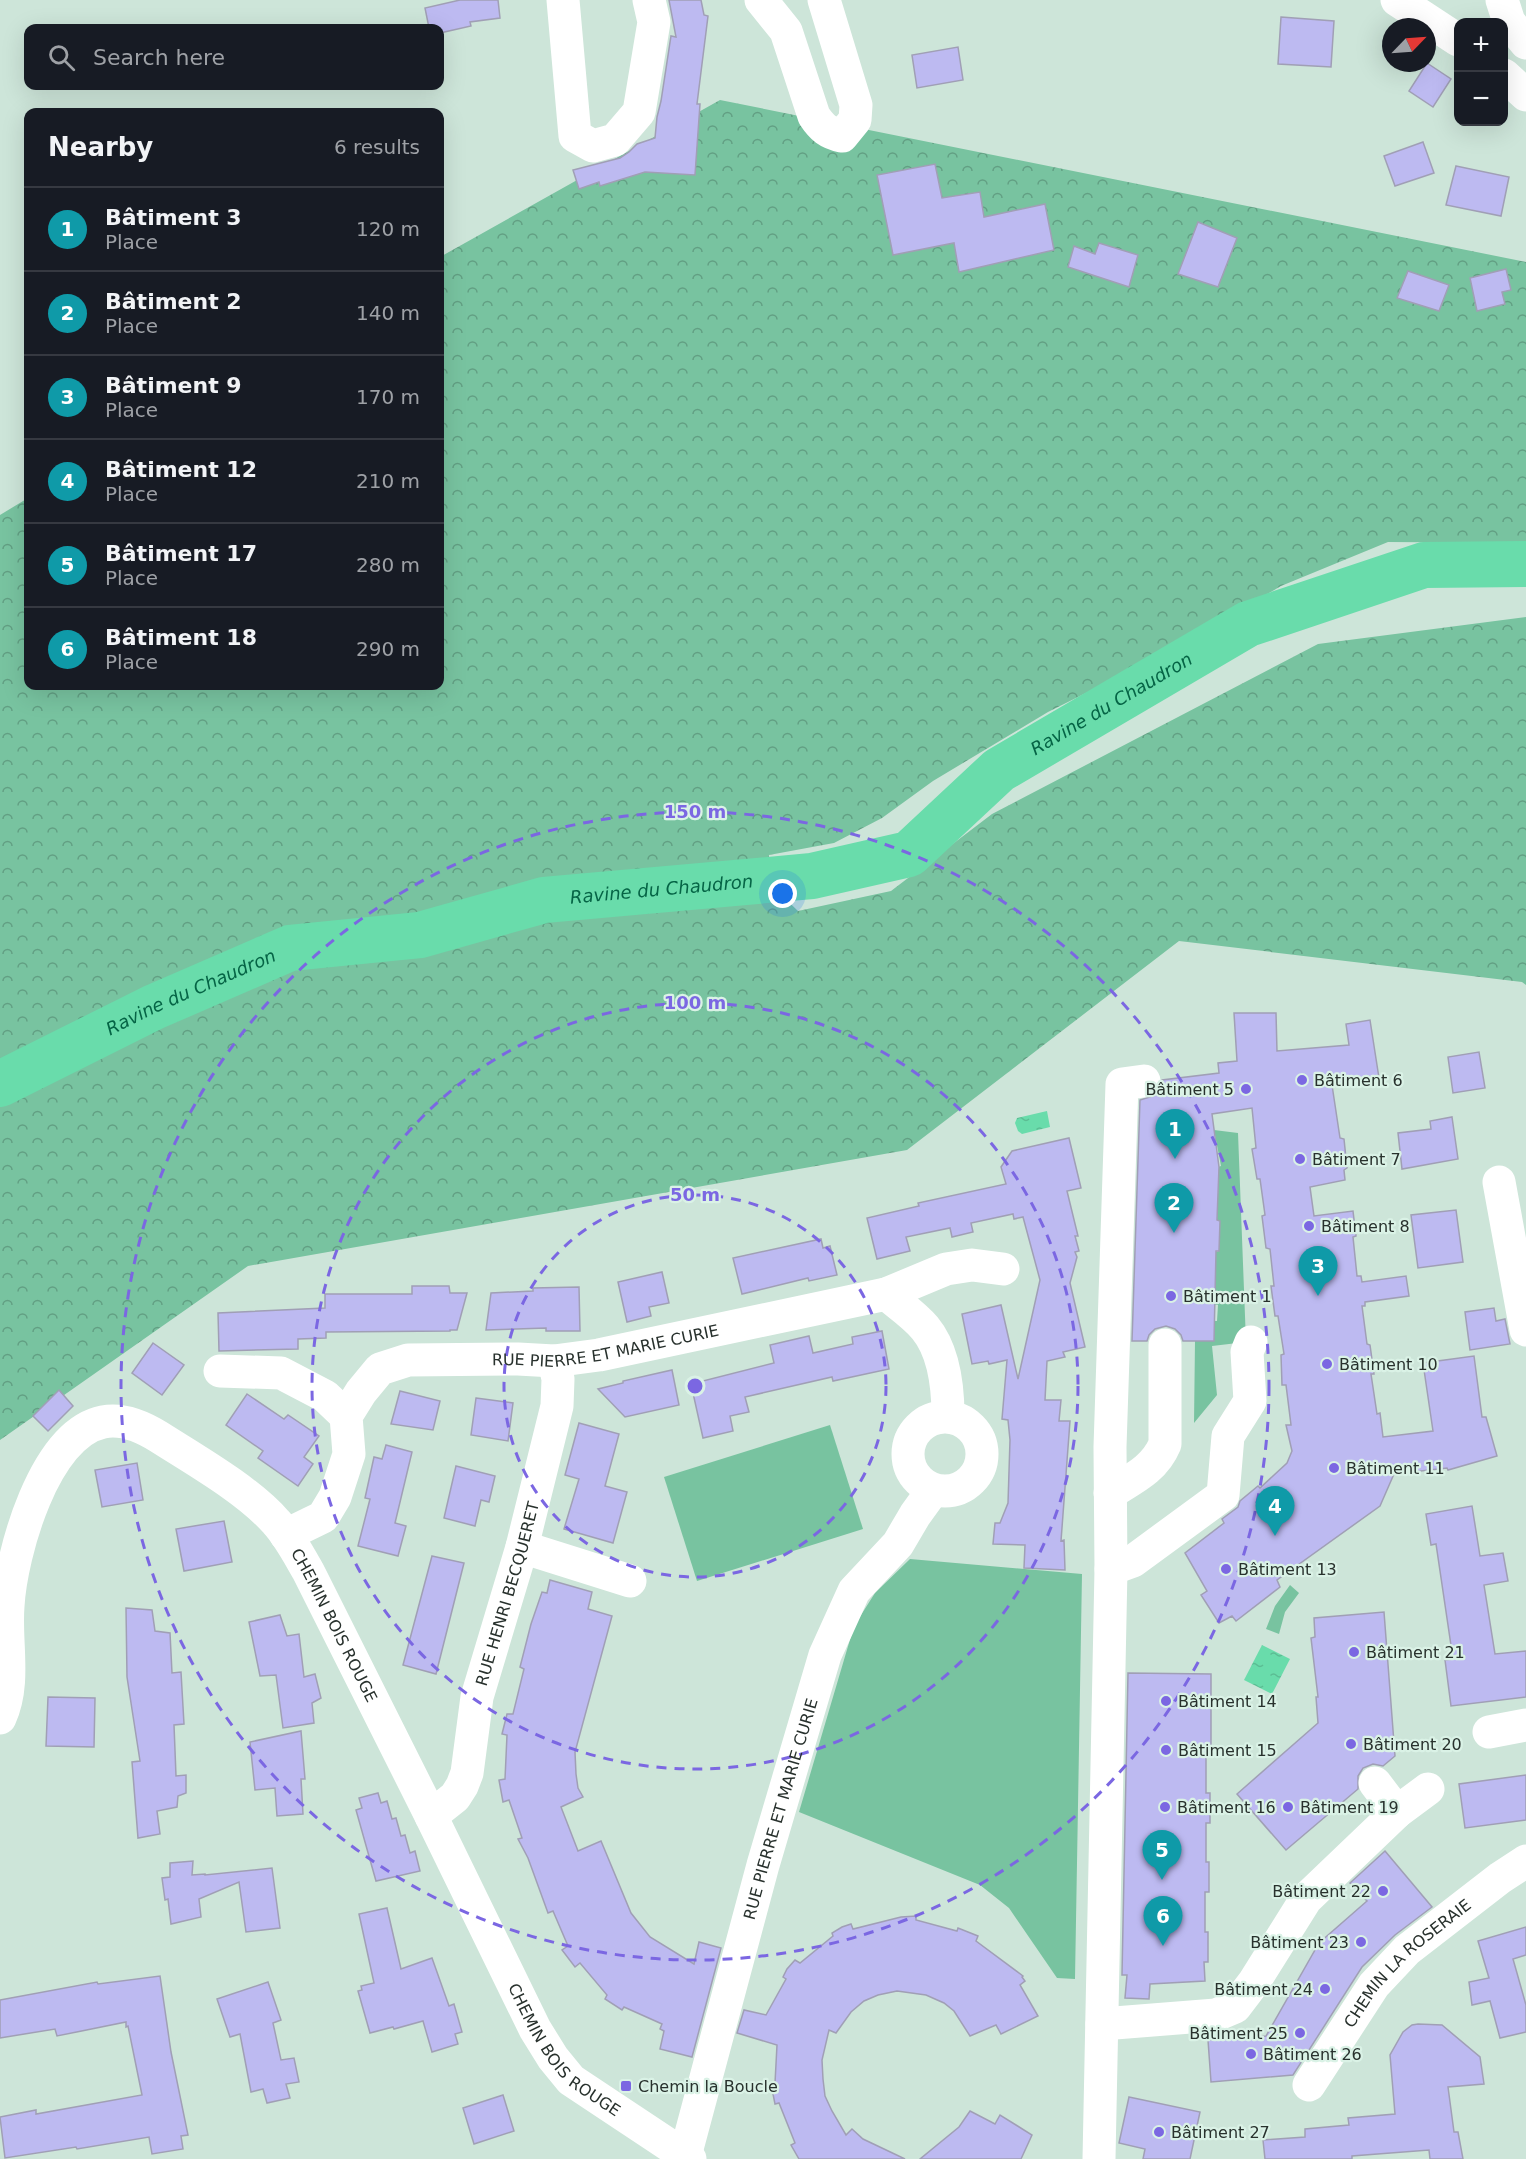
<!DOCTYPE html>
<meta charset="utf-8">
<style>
body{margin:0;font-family:"DejaVu Sans",sans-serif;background:#20242c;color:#f1f3f6}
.controls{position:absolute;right:18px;top:18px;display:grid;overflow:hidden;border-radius:12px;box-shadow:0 6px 24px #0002}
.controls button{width:54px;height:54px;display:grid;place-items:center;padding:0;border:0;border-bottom:2px solid #363941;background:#171b24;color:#f1f3f6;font:30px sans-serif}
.compass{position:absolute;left:1382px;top:18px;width:54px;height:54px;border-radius:50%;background:#171b24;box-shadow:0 6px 24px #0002;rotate:65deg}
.you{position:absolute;left:783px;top:894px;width:21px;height:21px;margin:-15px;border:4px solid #fff;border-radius:50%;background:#1a73e8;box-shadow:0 0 0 9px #1a73e833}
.badge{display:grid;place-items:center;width:39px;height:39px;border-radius:50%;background:#2563eb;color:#fff;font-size:20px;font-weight:700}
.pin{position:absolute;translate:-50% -50px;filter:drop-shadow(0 2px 3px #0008)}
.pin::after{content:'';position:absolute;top:32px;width:21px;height:18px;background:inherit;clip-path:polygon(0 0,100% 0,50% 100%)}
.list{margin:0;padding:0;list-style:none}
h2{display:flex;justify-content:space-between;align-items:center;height:78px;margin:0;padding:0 24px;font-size:26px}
h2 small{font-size:20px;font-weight:400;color:#9ea1a6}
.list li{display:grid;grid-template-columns:39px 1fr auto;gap:18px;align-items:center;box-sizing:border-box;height:84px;padding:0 24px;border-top:2px solid #363941}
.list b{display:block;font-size:22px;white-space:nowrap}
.list p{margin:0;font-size:20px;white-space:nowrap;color:#9ea1a6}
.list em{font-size:20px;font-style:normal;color:#9ea1a6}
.icon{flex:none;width:33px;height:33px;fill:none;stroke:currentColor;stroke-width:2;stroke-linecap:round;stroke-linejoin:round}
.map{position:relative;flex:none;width:1526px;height:2159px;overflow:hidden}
.search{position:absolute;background:#171b24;box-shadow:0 6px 24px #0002;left:24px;top:24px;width:420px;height:66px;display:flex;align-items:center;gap:15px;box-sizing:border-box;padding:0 21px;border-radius:12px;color:#9ea1a6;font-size:22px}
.panel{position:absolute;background:#171b24;box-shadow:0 6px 24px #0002;left:24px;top:108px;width:420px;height:582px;border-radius:12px}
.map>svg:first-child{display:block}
</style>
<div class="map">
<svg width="1526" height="2159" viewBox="0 0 1526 2159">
<defs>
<pattern id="forest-crowns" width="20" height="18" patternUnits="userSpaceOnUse" patternTransform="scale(1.5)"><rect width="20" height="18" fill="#78c3a0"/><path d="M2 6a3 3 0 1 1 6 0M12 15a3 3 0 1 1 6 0" fill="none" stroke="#629f83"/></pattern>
<pattern id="water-ripples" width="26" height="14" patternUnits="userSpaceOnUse" patternTransform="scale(1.5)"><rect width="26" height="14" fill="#69dcab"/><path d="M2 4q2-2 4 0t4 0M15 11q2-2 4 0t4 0" fill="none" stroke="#5bbd93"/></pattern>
</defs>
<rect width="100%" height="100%" fill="#cde5d9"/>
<!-- green -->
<g fill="#78c3a0">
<polygon points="1214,1130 1238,1133 1246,1342 1212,1346 1217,1395 1194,1423 1195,1341 1214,1321 1217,1321 1218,1305 1214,1305 1216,1252 1219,1251 1220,1221 1217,1220 1218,1167 1221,1166"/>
<polygon points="830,1425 863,1529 697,1581 664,1477"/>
<polygon points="910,1559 1082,1574 1075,1979 1057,1978 1009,1908 980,1885 799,1812 854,1626 875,1593"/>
<polygon points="1290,1585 1299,1593 1285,1612 1279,1634 1266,1629 1275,1606"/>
</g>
<!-- forest -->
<polygon fill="url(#forest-crowns)" points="720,100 1526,262 1526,543 1388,542 1281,586 1176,648 1048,712 933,781 882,818 834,843 769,855 766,880 798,911 891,891 992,814 1318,644 1526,617 1526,985 1522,982 1179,941 907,1150 248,1266 0,1440 0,515 28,498 28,686 440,686 440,257"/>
<!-- water -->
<g fill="url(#water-ripples)">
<polygon points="1047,1111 1050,1127 1022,1134 1018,1131 1015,1123 1017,1118"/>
<polygon points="1262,1645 1290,1659 1272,1694 1244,1680"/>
</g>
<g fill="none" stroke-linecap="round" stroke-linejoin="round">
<!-- river -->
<path stroke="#69dcab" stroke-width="46" id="s1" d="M 0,1084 L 154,1007 L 290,948 L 420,935 L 544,900 L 812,876 L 909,854 L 999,770 L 1248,624 L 1424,565 L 1526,564"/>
</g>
<!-- building -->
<g fill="#bdbaf1" stroke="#a09fb5" stroke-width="1.5">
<polygon points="460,0 498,0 500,18 470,22 471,26 440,33 440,28 429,28 425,8"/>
<polygon points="669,0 701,0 704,15 708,16 697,104 700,104 695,175 645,172 600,186 599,182 579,189 573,170 620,158 629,152 637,144 655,138 657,117 661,101 671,36 676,37"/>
<polygon points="1281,17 1334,21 1331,67 1278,64"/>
<polygon points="958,47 963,80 917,88 912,55"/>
<polygon points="1427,63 1451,79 1433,107 1409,91"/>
<polygon points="1423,142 1434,173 1395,186 1384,156"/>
<polygon points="935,164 942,198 980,192 984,217 1045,204 1054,250 959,272 954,243 893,255 877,175"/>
<polygon points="1456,166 1509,177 1501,216 1446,205"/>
<polygon points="1198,222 1237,238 1218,287 1178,274"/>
<polygon points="1099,243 1138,255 1129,287 1068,267 1074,246 1095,254"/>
<polygon points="1506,269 1511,290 1502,292 1505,304 1477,311 1470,278"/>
<polygon points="1408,271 1449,285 1439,311 1397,298"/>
<polygon points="1234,1013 1276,1013 1277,1051 1349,1045 1346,1024 1370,1020 1379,1078 1332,1085 1340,1138 1344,1139 1347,1168 1344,1170 1345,1180 1310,1187 1314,1216 1353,1211 1356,1236 1353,1237 1357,1276 1361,1276 1362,1282 1406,1276 1409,1296 1365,1302 1365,1306 1362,1306 1367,1344 1370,1345 1374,1374 1371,1374 1377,1414 1380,1413 1383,1437 1433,1431 1423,1363 1474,1356 1482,1417 1486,1417 1497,1456 1448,1470 1447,1468 1394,1474 1380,1506 1277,1580 1280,1587 1236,1621 1232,1616 1219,1623 1201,1595 1207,1591 1185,1553 1224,1523 1222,1519 1238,1507 1240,1501 1258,1486 1260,1488 1287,1463 1292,1451 1286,1425 1291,1425 1286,1385 1282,1385 1281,1355 1284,1354 1278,1316 1275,1316 1271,1286 1274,1286 1270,1249 1266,1248 1262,1216 1265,1215 1260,1179 1257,1179 1252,1149 1256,1148 1252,1108 1212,1114 1219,1167 1217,1220 1220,1221 1219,1251 1216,1251 1214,1341 1183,1341 1181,1335 1175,1329 1166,1326 1155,1329 1149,1335 1147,1341 1132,1341 1140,1100 1156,1095 1161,1089 1162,1080 1219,1073 1218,1063 1237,1061"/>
<polygon points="1479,1052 1485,1088 1453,1093 1448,1057"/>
<polygon points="1452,1117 1458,1159 1402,1169 1398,1133 1431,1129 1430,1121"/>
<polygon points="1069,1138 1081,1188 1067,1191 1078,1236 1075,1236 1079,1251 1075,1252 1077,1257 1070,1283 1085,1347 1063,1352 1065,1357 1047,1361 1045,1400 1061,1400 1059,1421 1070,1421 1061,1541 1064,1540 1065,1570 1024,1568 1025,1545 993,1544 995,1523 1000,1523 1008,1503 1010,1440 1008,1420 1002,1419 1007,1360 989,1364 988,1361 972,1364 962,1314 1001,1305 1018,1379 1040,1280 1023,1217 1014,1219 1013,1214 971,1223 973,1232 952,1237 950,1228 906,1237 910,1251 877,1259 867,1218 919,1206 918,1203 1006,1184 1001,1167 1012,1151"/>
<polygon points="1456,1210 1463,1262 1418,1268 1411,1215"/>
<polygon points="821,1239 823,1248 830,1246 837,1275 809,1281 808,1278 742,1294 733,1258"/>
<polygon points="662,1272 669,1303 649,1307 651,1316 627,1322 618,1282"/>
<polygon points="412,1286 449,1286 450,1293 467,1293 457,1330 450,1330 450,1331 326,1332 326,1338 298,1339 298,1349 219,1351 218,1313 325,1308 325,1294 412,1294"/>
<polygon points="579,1287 580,1331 546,1331 546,1328 486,1330 491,1293 533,1291 533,1288"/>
<polygon points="1494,1308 1496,1321 1505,1319 1510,1344 1470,1350 1465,1312"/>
<polygon points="882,1331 889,1369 833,1381 832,1377 745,1397 749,1412 730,1416 733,1431 703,1438 691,1384 774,1363 770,1345 809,1336 813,1353 853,1344 852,1337"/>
<polygon points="153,1343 184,1365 162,1395 132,1373"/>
<polygon points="672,1370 679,1405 625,1417 598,1389 623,1383 623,1381"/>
<polygon points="59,1390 73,1406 48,1431 33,1416"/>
<polygon points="400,1391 440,1401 433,1430 391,1424"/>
<polygon points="247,1394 284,1419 288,1415 319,1436 304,1457 313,1464 298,1486 258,1458 263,1451 226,1425"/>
<polygon points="476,1398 513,1403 508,1441 471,1435"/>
<polygon points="579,1423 619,1434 605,1486 627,1492 613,1543 564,1529 579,1479 565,1475"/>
<polygon points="386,1445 412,1452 395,1523 406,1526 398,1556 358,1546 370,1499 365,1498 374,1457 382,1459"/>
<polygon points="137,1463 143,1500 102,1507 95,1470"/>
<polygon points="456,1466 495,1476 489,1502 481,1500 475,1526 444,1518"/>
<polygon points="1472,1506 1480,1556 1503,1553 1508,1581 1484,1585 1495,1654 1526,1651 1526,1697 1451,1706 1445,1660 1453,1659 1436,1544 1431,1545 1426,1514"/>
<polygon points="224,1521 232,1562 184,1571 176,1529"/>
<polygon points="432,1556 464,1563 436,1674 403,1665"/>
<polygon points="550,1580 592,1592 588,1609 612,1616 575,1752 576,1774 578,1788 583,1797 561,1807 578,1851 601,1841 631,1913 650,1937 694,1964 699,1942 721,1948 692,2057 660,2049 664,2031 660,2029 662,2024 624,2007 622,2010 605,1999 607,1995 580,1963 575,1967 562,1950 568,1946 553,1911 548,1913 528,1858 518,1839 522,1838 509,1800 503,1802 499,1780 505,1779 507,1735 502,1734 507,1714 513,1714 524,1669 520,1667 531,1624 542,1592 547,1593"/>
<polygon points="126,1608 152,1610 155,1631 170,1633 172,1673 181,1672 184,1724 174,1725 176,1776 186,1775 186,1793 178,1796 177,1807 157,1811 160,1834 138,1838 132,1762 140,1761 127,1677"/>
<polygon points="1384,1612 1395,1756 1383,1766 1373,1764 1363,1768 1358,1776 1358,1789 1286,1850 1237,1794 1318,1723 1316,1697 1318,1697 1311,1638 1315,1637 1314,1618"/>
<polygon points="280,1615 287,1636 299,1634 304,1677 315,1674 321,1698 312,1703 314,1723 283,1728 276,1675 260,1676 249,1622"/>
<polygon points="1128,1673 1211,1674 1211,1753 1206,1753 1206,1793 1210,1793 1210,1823 1206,1823 1206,1862 1209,1862 1209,1892 1205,1892 1205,1932 1208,1932 1208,1962 1204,1962 1205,1981 1150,1984 1149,1999 1125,1998 1127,1975 1122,1975"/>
<polygon points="48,1697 95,1698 94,1747 46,1746"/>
<polygon points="301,1731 305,1779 301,1779 303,1814 277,1816 275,1788 255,1790 250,1742"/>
<polygon points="1526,1775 1526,1820 1465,1828 1459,1784"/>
<polygon points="378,1793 381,1803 387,1801 392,1819 396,1818 401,1836 405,1835 410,1853 415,1851 420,1871 376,1881 356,1810 362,1808 359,1798"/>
<polygon points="1385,1851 1432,1907 1395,1935 1362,1967 1293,2075 1211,2082 1208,2040 1266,2036 1319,1943 1367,1901 1350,1883"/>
<polygon points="193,1861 192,1875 205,1874 205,1875 272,1868 280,1928 246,1932 239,1882 199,1899 201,1917 171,1924 168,1899 165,1900 162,1878 170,1877 170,1863"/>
<polygon points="387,1908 401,1969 432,1958 449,2006 454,2004 462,2032 455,2034 458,2044 432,2052 423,2021 394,2029 393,2027 370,2033 358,1991 362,1990 361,1986 374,1983 359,1914"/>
<polygon points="916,1916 916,1920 957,1931 958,1928 978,1936 976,1941 1023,1976 1022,1977 1025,1981 1020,1985 1038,2016 1001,2034 996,2025 970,2036 954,2011 944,2003 926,1995 897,1991 878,1995 864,2001 851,2012 836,2033 829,2030 822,2060 823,2079 825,2096 832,2111 846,2135 852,2129 863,2139 905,2159 799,2159 791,2145 795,2143 779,2103 775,2104 771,2084 775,2083 777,2045 737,2033 744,2010 766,2015 786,1979 783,1977 787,1969 795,1960 800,1963 833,1936 832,1933 842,1927 851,1924 853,1929 901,1917"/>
<polygon points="1526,1927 1526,1955 1513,1959 1526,2005 1526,2032 1500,2038 1490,2001 1472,2005 1469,1982 1489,1978 1478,1941"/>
<polygon points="160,1976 171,2052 188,2135 181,2136 183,2149 152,2154 149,2137 77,2149 76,2147 5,2158 0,2117 36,2110 36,2114 142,2095 128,2026 126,2027 126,2022 57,2036 55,2029 0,2038 0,2000 97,1982 98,1984"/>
<polygon points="268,1982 281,2020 273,2023 281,2060 294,2058 299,2082 286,2084 290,2098 267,2103 263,2089 251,2092 240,2034 230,2037 217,1999"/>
<polygon points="1418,2024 1442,2025 1480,2057 1484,2084 1448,2087 1454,2132 1458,2132 1463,2159 1430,2159 1429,2150 1352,2156 1352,2159 1265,2159 1263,2140 1305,2137 1305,2129 1349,2125 1348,2118 1395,2114 1390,2055 1403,2032 1412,2025"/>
<polygon points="503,2095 514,2131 474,2144 463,2108"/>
<polygon points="1129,2097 1200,2112 1190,2159 1143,2159 1145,2149 1119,2143"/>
<polygon points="970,2111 995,2124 1000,2115 1032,2135 1021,2159 920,2159 959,2127"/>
</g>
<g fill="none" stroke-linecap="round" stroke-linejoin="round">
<!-- minor -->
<g stroke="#fff" stroke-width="33">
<polyline points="563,0 575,136 593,146 615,140 639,112 654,22 649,0"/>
<path d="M 761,0 L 786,31 L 814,116 C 822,128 828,133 842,136 L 855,120 L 856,105 L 824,0"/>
<polyline points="1397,0 1458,40"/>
<polyline points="1502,0 1509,22 1526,43"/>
<polyline points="1504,75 1526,95"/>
<polyline points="1499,1182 1526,1330"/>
<path d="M 886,1294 C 899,1305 914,1315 925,1328 C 944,1351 948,1388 948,1416"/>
<polyline points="220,1371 281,1373 325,1396 346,1416"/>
<circle cx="945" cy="1454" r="37"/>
<path d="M 1110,1493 C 1132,1479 1154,1470 1165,1444 L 1165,1345"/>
<path id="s2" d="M 286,1535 L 323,1517 L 335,1497 L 349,1454 L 346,1416 L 361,1392 L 380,1369 L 408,1360 L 518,1359 L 554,1361 L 599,1355 L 886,1294 L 946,1269 L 972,1265 L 1003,1269"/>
<polyline points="522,1547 630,1581"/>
<polyline points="1111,1569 1133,1561 1223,1495 1228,1436 1250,1401 1247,1352 1251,1342"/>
<path id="s3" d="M 0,1718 C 16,1683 5,1643 8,1606 C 11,1554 44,1434 103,1422 C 122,1418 143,1427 159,1437 C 195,1460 248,1490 276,1522 C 289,1536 298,1554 308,1571 L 431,1816 L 535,2029 L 553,2058 L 571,2080 L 690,2159"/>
<polyline points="1489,1732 1526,1725"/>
<polyline points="1375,1783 1397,1812"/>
<path id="s4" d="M 431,1816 L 455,1797 L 462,1786 L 467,1773 L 477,1697 L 522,1547 L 557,1406 L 558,1379 L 554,1361"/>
<polyline points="1102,2024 1216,2015 1235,2007 1254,1982 1306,1899 1397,1812 1428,1789"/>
<path id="s5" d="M 1309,2085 L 1374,1985 L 1407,1950 L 1500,1878 L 1526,1861"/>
<path id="s6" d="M 685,2156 L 763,1865 L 825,1655 L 854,1591 L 898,1544 L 915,1515 L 933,1490"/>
<polyline points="1099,2159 1111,1569 1110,1447 1122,1084 1144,1081"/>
</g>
</g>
<!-- distance rings -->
<g fill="none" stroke="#7b67e2" stroke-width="3" stroke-dasharray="10 8">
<circle cx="695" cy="1386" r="191"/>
<circle cx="695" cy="1386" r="383"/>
<circle cx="695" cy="1386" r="574"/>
</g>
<!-- markers -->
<g fill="#7b67e2" stroke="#daf2e6" stroke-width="2">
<circle cx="1302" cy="1080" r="6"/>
<circle cx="1246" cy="1089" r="6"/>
<circle cx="1300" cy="1159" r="6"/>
<circle cx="1309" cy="1226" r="6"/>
<circle cx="1171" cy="1296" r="6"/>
<circle cx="1327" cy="1364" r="6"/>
<circle cx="1334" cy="1468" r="6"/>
<circle cx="1226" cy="1569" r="6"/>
<circle cx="1354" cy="1652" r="6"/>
<circle cx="1166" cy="1701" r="6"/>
<circle cx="1351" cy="1744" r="6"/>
<circle cx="1166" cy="1750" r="6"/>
<circle cx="1165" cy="1807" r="6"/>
<circle cx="1288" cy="1807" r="6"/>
<circle cx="1383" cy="1891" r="6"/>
<circle cx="1361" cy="1942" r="6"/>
<circle cx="1325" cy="1989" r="6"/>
<circle cx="1300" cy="2033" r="6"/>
<circle cx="1251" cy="2054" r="6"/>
<rect x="620" y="2080" width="12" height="12" rx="3"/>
<circle cx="1159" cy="2132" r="6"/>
</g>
<g text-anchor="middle" stroke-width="4.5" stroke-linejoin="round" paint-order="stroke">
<!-- poi labels -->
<g font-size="16" fill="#28312d" stroke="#daf2e6" text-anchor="start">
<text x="1314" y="1086">Bâtiment 6</text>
<text x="1234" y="1095" text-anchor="end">Bâtiment 5</text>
<text x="1312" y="1165">Bâtiment 7</text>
<text x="1321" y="1232">Bâtiment 8</text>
<text x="1183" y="1302">Bâtiment 1</text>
<text x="1339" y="1370">Bâtiment 10</text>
<text x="1346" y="1474">Bâtiment 11</text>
<text x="1238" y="1575">Bâtiment 13</text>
<text x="1366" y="1658">Bâtiment 21</text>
<text x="1178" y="1707">Bâtiment 14</text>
<text x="1363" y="1750">Bâtiment 20</text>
<text x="1178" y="1756">Bâtiment 15</text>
<text x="1177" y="1813">Bâtiment 16</text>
<text x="1300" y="1813">Bâtiment 19</text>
<text x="1371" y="1897" text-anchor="end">Bâtiment 22</text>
<text x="1349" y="1948" text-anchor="end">Bâtiment 23</text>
<text x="1313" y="1995" text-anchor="end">Bâtiment 24</text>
<text x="1288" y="2039" text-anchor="end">Bâtiment 25</text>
<text x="1263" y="2060">Bâtiment 26</text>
<text x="638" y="2092">Chemin la Boucle</text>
<text x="1171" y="2138">Bâtiment 27</text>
</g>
<!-- street labels -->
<g font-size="16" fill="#28312d" stroke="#daf2e6">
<text dy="6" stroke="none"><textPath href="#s2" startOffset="434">RUE PIERRE ET MARIE CURIE</textPath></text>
<text dy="6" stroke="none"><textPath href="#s4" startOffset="242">RUE HENRI BECQUERET</textPath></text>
<text dy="6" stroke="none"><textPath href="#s3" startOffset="654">CHEMIN BOIS ROUGE</textPath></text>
<text dy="6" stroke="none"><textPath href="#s6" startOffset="360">RUE PIERRE ET MARIE CURIE</textPath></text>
<text dy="6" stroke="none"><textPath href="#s5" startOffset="158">CHEMIN LA ROSERAIE</textPath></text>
<text dy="6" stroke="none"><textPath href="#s3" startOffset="1140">CHEMIN BOIS ROUGE</textPath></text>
</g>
<!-- water labels -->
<g font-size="18" font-style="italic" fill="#056445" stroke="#daf2e6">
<text dy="6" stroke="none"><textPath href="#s1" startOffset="1202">Ravine du Chaudron</textPath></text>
<text dy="6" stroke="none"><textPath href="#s1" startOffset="698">Ravine du Chaudron</textPath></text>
<text dy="6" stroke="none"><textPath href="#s1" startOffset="212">Ravine du Chaudron</textPath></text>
</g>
</g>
<circle cx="695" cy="1386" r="9" fill="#7b67e2" stroke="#daf2e6" stroke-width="3"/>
<g font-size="18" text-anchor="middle" font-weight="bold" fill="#7b67e2" stroke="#daf2e6" stroke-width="4.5" stroke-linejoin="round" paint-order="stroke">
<text x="695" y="818">150 m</text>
<text x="695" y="1009">100 m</text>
<text x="695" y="1201">50 m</text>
</g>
</svg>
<div class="controls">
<button>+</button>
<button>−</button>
</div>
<svg class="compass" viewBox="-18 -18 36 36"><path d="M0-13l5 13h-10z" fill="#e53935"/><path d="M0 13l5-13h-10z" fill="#9ea1a6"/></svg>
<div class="you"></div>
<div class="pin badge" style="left:1175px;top:1159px;background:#0f9aa8">1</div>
<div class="pin badge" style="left:1174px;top:1233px;background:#0f9aa8">2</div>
<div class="pin badge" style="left:1318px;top:1296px;background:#0f9aa8">3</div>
<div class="pin badge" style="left:1275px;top:1536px;background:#0f9aa8">4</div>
<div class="pin badge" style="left:1162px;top:1880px;background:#0f9aa8">5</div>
<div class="pin badge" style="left:1163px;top:1946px;background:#0f9aa8">6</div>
<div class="search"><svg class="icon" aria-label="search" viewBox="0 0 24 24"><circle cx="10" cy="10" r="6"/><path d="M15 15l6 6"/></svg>Search here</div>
<section class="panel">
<h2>Nearby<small>6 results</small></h2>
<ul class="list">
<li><span class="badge" style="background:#0f9aa8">1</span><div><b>Bâtiment 3</b><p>Place</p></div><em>120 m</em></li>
<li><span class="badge" style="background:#0f9aa8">2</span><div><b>Bâtiment 2</b><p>Place</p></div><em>140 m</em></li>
<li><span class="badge" style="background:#0f9aa8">3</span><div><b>Bâtiment 9</b><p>Place</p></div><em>170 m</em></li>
<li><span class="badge" style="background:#0f9aa8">4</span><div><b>Bâtiment 12</b><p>Place</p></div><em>210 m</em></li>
<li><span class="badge" style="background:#0f9aa8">5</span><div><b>Bâtiment 17</b><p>Place</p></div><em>280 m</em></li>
<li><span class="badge" style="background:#0f9aa8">6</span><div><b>Bâtiment 18</b><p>Place</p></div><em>290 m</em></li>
</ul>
</section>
</div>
